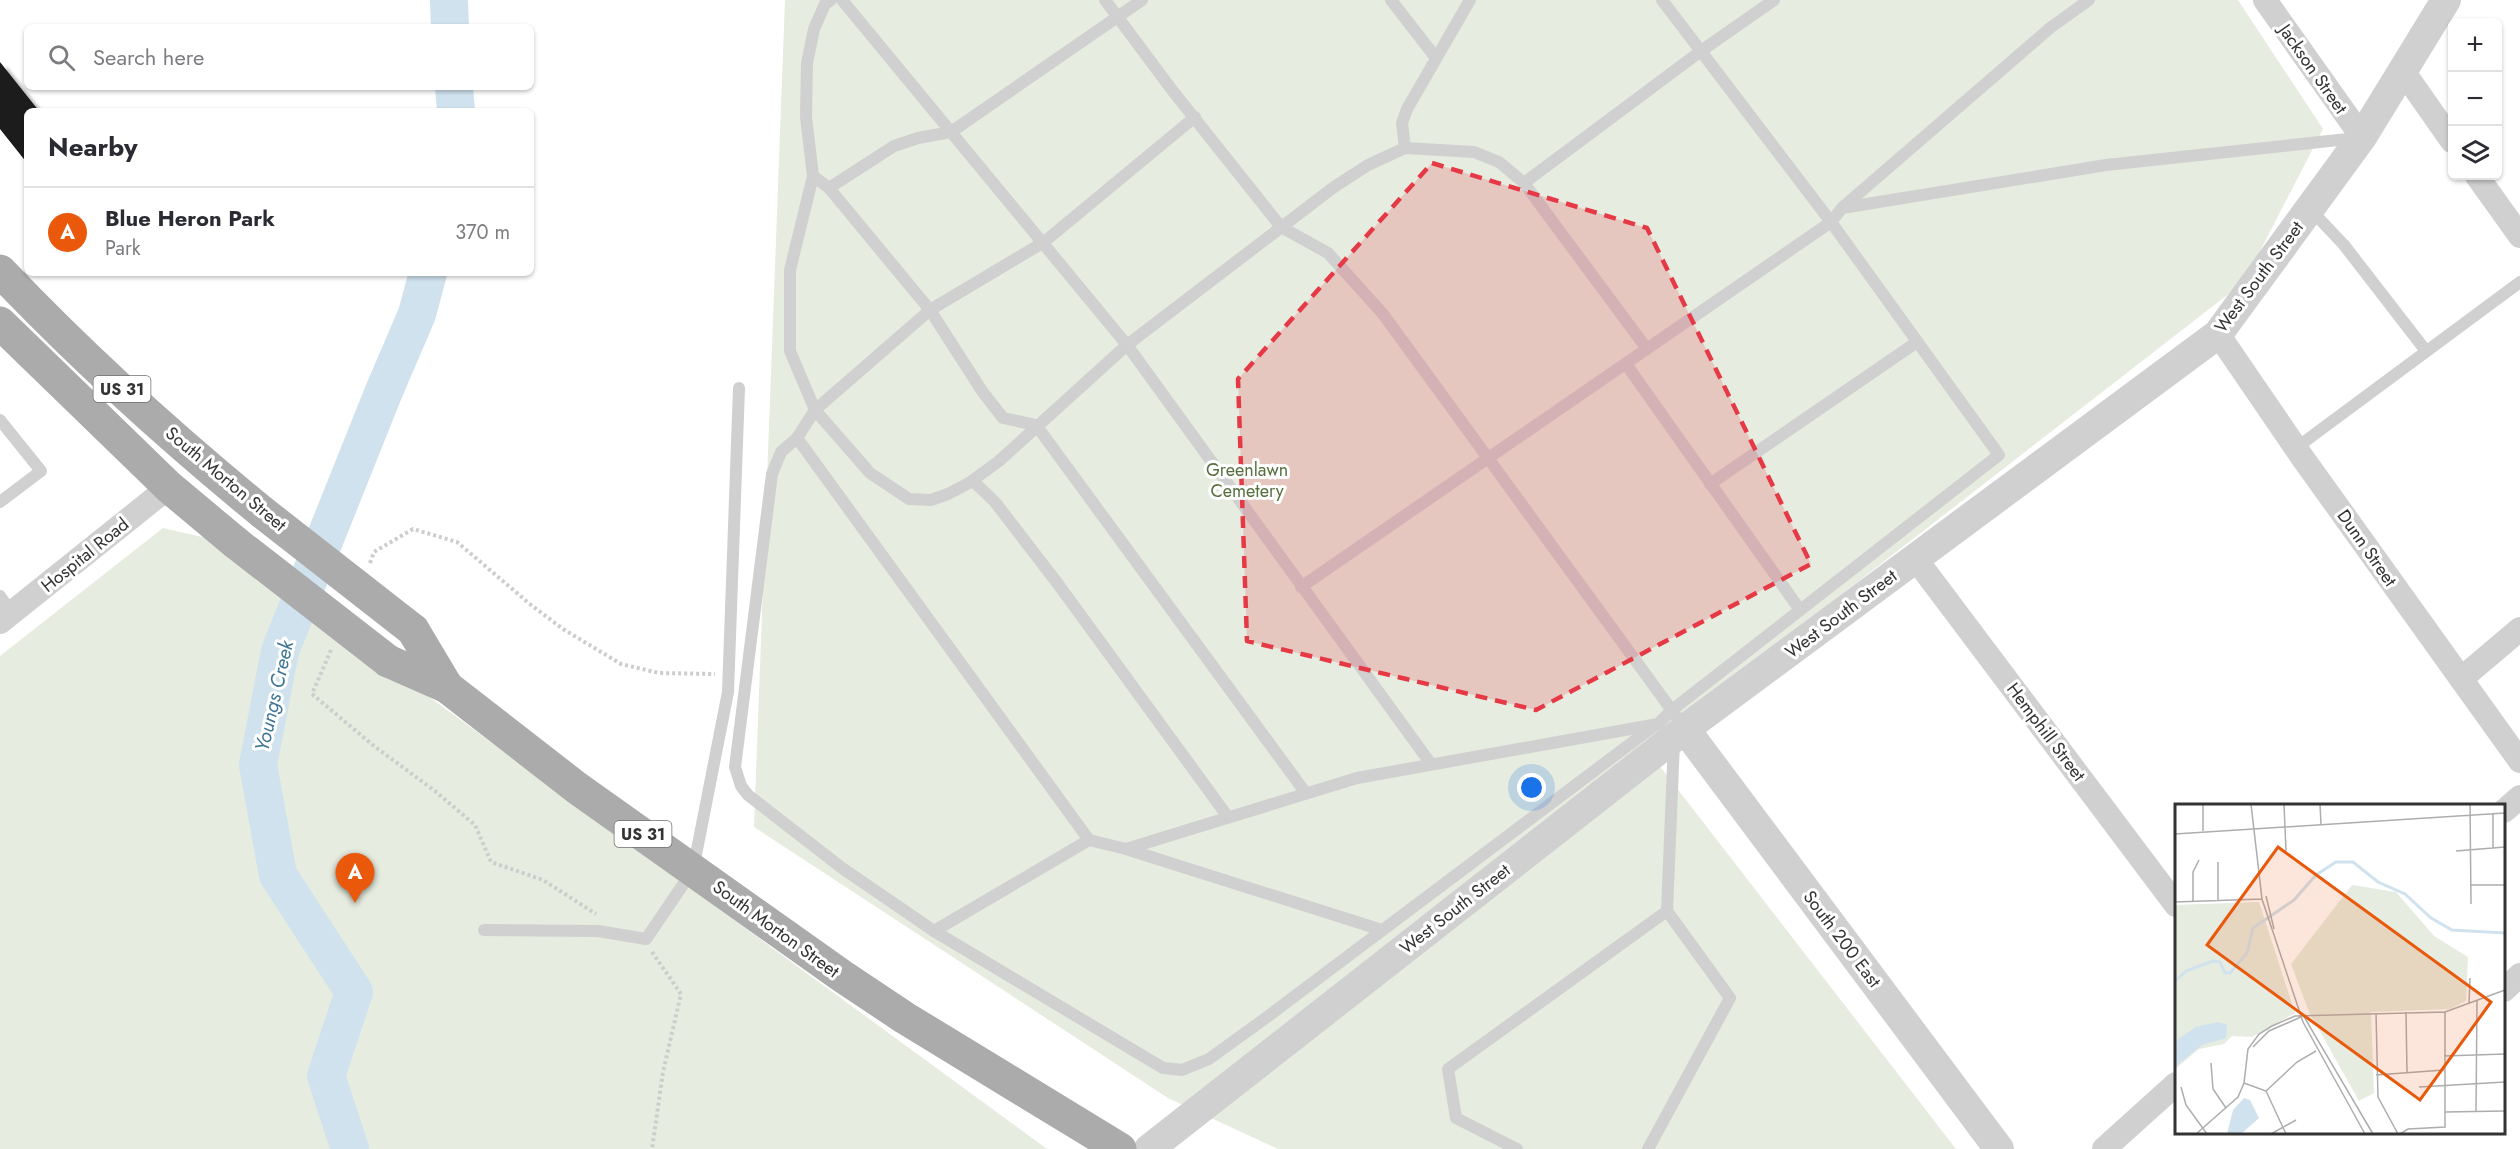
<!DOCTYPE html>
<meta charset="utf-8">
<style>
body{margin:0;font-family:Jost,sans-serif;background:#f7f7f7;color:#2b2b33}
.controls{position:absolute;right:18px;top:18px;display:grid;overflow:hidden;border-radius:9px;box-shadow:0 2px 4px #0004}
.controls button{width:54px;height:54px;display:grid;place-items:center;padding:0;border:0;border-bottom:2px solid #e1e1e2;background:#fff;color:#2b2b33;font:30px sans-serif}
.you{position:absolute;left:1532px;top:788px;width:21px;height:21px;margin:-15px;border:4px solid #fff;border-radius:50%;background:#1a73e8;box-shadow:0 0 0 9px #1a73e833}
.badge{display:grid;place-items:center;width:39px;height:39px;border-radius:50%;background:#ea580c;color:#fff;font-size:20px;font-weight:700}
.pin{position:absolute;translate:-50% -50px;filter:drop-shadow(0 2px 3px #0008)}
.pin::after{content:'';position:absolute;top:32px;width:21px;height:18px;background:inherit;clip-path:polygon(0 0,100% 0,50% 100%)}
.list{margin:0;padding:0;list-style:none}
h2{display:flex;justify-content:space-between;align-items:center;height:78px;margin:0;padding:0 24px;font-size:26px}
h2 small{font-size:20px;font-weight:400;color:#7c7c81}
.list li{display:grid;grid-template-columns:39px 1fr auto;gap:18px;align-items:center;box-sizing:border-box;height:90px;padding:0 24px;border-top:2px solid #e1e1e2}
.list b{display:block;font-size:22px;white-space:nowrap}
.list p{margin:0;font-size:20px;white-space:nowrap;color:#7c7c81}
.list em{font-size:20px;font-style:normal;color:#7c7c81}
.icon{flex:none;width:33px;height:33px;fill:none;stroke:currentColor;stroke-width:2;stroke-linecap:round;stroke-linejoin:round}
.map{position:relative;flex:none;width:2520px;height:1149px;overflow:hidden}
.search{position:absolute;background:#fff;box-shadow:0 2px 4px #0004;left:24px;top:24px;width:510px;height:66px;display:flex;align-items:center;gap:15px;box-sizing:border-box;padding:0 21px;border-radius:9px;color:#7c7c81;font-size:22px}
.panel{position:absolute;background:#fff;box-shadow:0 2px 4px #0004;left:24px;top:108px;width:510px;height:168px;border-radius:9px}
.map>svg:first-child{display:block}
</style>
<div class="map">
<svg width="2520" height="1149" viewBox="0 0 2520 1149">
<defs>
<filter id="shadow"><feDropShadow dx="6" dy="4" stdDeviation="1.5" flood-color="#0004"/></filter>
</defs>
<rect width="100%" height="100%" fill="#fff"/>
<!-- green -->
<g fill="#e6ecdf">
<polygon points="785,0 2238,0 2323,129 2244,282 1645,747 1956,1149 1278,1149 1168,1098 754,827"/>
<polygon points="163,528 215,540 1047,1149 0,1149 0,656"/>
</g>
<g fill="none" stroke-linecap="round" stroke-linejoin="round">
<!-- river -->
<g stroke="#cfe2ee" stroke-width="38">
<polyline points="449,0 450,27"/>
<polyline points="454,87 456,111"/>
<polyline points="350,1149 326,1076 354,992 278,875 258,765 280,651 384,391 417,314 428,273"/>
</g>
</g>
<!-- building -->
<polygon fill="#1a1a1a" filter="url(#shadow)" points="0,62 39,111 27,111 27,163 0,129"/>
<g fill="none" stroke-linecap="round" stroke-linejoin="round">
<!-- path -->
<g stroke="#cdcdcd" stroke-width="4" stroke-dasharray="3 3" stroke-linecap="butt">
<polyline points="370,563 374,552 413,529 457,542 531,605 563,629 621,664 659,673 715,674"/>
<polyline points="331,650 312,694 374,746 435,791 475,825 491,862 543,880 596,914"/>
<polyline points="652,952 681,994 663,1072 652,1149"/>
</g>
<!-- service -->
<g stroke="#d0d0d0" stroke-width="12">
<polyline points="831,0 825,4 814,29 807,63 806,117 813,176 790,270 790,351 815,410 797,438 781,452 772,474 735,767 741,786 748,795 842,868 934,931 1089,840 1126,849 1357,778 1658,724 1672,710 1999,455 1831,222 1662,0"/>
<polyline points="842,0 1127,345 1431,764"/>
<polyline points="1105,0 1172,90 1281,227 1328,253 1383,314 1676,716"/>
<polyline points="1391,0 1436,58"/>
<polyline points="1195,117 1044,242 930,310 815,410 870,473 909,499 931,500 948,494 969,483 999,461 1127,345 1334,187 1368,165 1405,148 1474,152 1499,162 1524,183 1701,51 1774,0"/>
<polyline points="1405,148 1402,123 1407,109 1470,0"/>
<polyline points="813,176 829,188 930,310 982,391 1003,418 1036,425 1305,792"/>
<polyline points="1524,183 1647,349"/>
<polyline points="829,188 894,146 918,138 951,132 1142,0"/>
<polyline points="1843,207 2050,28 2089,0"/>
<polyline points="2310,209 2344,245 2426,351"/>
<polyline points="1626,364 1800,610"/>
<polyline points="0,420 41,471 0,502"/>
<polyline points="797,438 1089,840"/>
<polyline points="2296,448 2520,282"/>
<polyline points="973,481 995,502 1058,584 1228,817"/>
<polyline points="1710,484 1917,342"/>
<polyline points="1301,587 1831,222 1842,208 2106,165 2357,138"/>
<polyline points="0,596 12,613"/>
<polyline points="1126,849 1382,930"/>
<polyline points="484,930 598,931 646,939 693,870 728,692 739,388"/>
<polyline points="934,931 1163,1068 1182,1070 1209,1059 1263,1020 1654,726"/>
<polyline points="1517,1149 1456,1118 1448,1069 1667,911"/>
<polyline points="1648,1149 1730,998 1667,911 1674,742"/>
</g>
<!-- minor -->
<g stroke="#d0d0d0" stroke-width="24">
<polyline points="2265,0 2362,137"/>
<polyline points="2403,71 2452,141"/>
<polyline points="2477,176 2520,236"/>
<polyline points="2218,334 2302,457 2520,761"/>
<polyline points="1915,558 2176,905"/>
<polyline points="0,622 169,487"/>
<polyline points="2461,679 2520,629"/>
<polyline points="2504,811 2520,797"/>
<polyline points="2504,990 2520,975"/>
<polyline points="2104,1149 2176,1084"/>
</g>
<!-- tertiary -->
<g stroke="#d0d0d0" stroke-width="30">
<polyline points="1685,729 1999,1149"/>
<polyline points="1149,1149 1685,729 2218,334 2362,137 2446,0"/>
</g>
<!-- primary -->
<g stroke="#ababab" stroke-width="33">
<path d="M 0,271 C 82,357 170,437 262,512"/>
<polyline points="0,323 169,487 236,543"/>
<polyline points="413,630 447,687"/>
<polyline points="388,661 447,687 577,788 842,976 905,1018 1120,1149"/>
</g>
<!-- primary-bridge -->
<g stroke="#ababab" stroke-width="33">
<polyline points="262,512 413,630"/>
<polyline points="236,543 388,661"/>
</g>
</g>
<!-- marked area -->
<path fill="#e63946" fill-opacity="0.2" stroke="#e63946" stroke-width="4.5" stroke-dasharray="12 8" stroke-linejoin="round" d="M 1432,163 L 1647,228 L 1811,564 L 1536,710 L 1247,641 L 1238,379 Z"/>
<g text-anchor="middle" stroke-width="6" stroke-linejoin="round" paint-order="stroke">
<!-- shield labels -->
<g fill="#fff" stroke="#707070" stroke-width="1.5">
<rect x="93.5" y="376" width="57" height="26" rx="4.5"/>
<rect x="614.5" y="821" width="57" height="26" rx="4.5"/>
</g>
<g font-size="16" font-weight="bold" fill="#333">
<text x="122" y="395">US 31</text>
<text x="643" y="840">US 31</text>
</g>
<!-- street labels -->
<g font-size="18" fill="#333" stroke="#fff">
<text transform="translate(2313 69) rotate(55)" y="6">Jackson Street</text>
<text transform="translate(2259 277) rotate(-53)" y="6">West South Street</text>
<text transform="translate(226 479) rotate(40)" y="6">South Morton Street</text>
<text transform="translate(2367 548) rotate(55)" y="6">Dunn Street</text>
<text transform="translate(85 555) rotate(-39)" y="6">Hospital Road</text>
<text transform="translate(1841 614) rotate(-37)" y="6">West South Street</text>
<text transform="translate(2046 732) rotate(53)" y="6">Hemphill Street</text>
<text transform="translate(1455 909) rotate(-38)" y="6">West South Street</text>
<text transform="translate(776 929) rotate(36)" y="6">South Morton Street</text>
<text transform="translate(1842 939) rotate(53)" y="6">South 200 East</text>
</g>
<!-- park labels -->
<g font-size="18" fill="#56703f" stroke="#fff">
<text x="1247" y="476">Greenlawn<tspan x="1247" dy="21">Cemetery</tspan></text>
</g>
<!-- water labels -->
<g font-size="20" font-style="italic" fill="#3f7597" stroke="#fff">
<text transform="translate(274 696) rotate(-77)" y="7">Youngs Creek</text>
</g>
</g>
<!-- overview -->
<g transform="translate(2175 804)">
<rect width="330" height="330" fill="#fff"/>
<path d="M 177,81 L 221,88 L 259,132 L 293,153 L 291,197 L 275,205 L 196,208 L 199,289 L 184,297 L 134,208 L 116,160 ZM 84,98 L 120,209 L 77,233 L 57,232 L 49,240 L 24,245 L 0,265 L 0,101 Z" fill="#e6ecdf"/>
<path d="M 43,218 L 52,221 L 51,234 L 27,241 L 0,263 L 2,236 L 21,223 ZM 69,294 L 75,296 L 84,314 L 66,330 L 52,330 L 58,306 Z" fill="#cfe2ee"/>
<path fill="none" stroke="#cfe2ee" stroke-width="3" d="M 0,177 L 11,167 L 38,157 L 45,158 L 50,169 L 55,169 L 72,149 L 78,124 L 119,96 L 141,71 L 161,58 L 178,58 L 203,78 L 230,90 L 256,114 L 277,126 L 330,129"/>
<path fill="none" stroke="#adadad" stroke-width="1.5" d="M 28,0 L 28,27M 76,0 L 87,95 L 128,218 L 190,330M 109,0 L 111,47M 145,0 L 146,20M 295,0 L 296,100M 318,9 L 318,44M 0,30 L 330,9M 281,47 L 330,43M 43,58 L 43,96M 295,81 L 330,81M 91,92 L 99,125M 0,98 L 87,95M 18,98 L 18,68 L 24,56M 294,200 L 295,174M 231,208 L 232,268M 201,209 L 203,293 L 223,330M 128,211 L 198,330M 78,243 L 94,227 L 126,213M 269,252 L 330,250M 36,259 L 38,285 L 51,304M 201,271 L 269,266M 69,279 L 91,287 L 111,330M 6,283 L 11,301 L 32,330M 244,283 L 330,278M 91,287 L 122,258 L 141,247M 301,307 L 302,197M 270,308 L 330,307M 21,330 L 63,293 L 69,279 L 73,245 L 84,230 L 97,222 L 120,212 L 270,208 L 330,186M 96,330 L 121,316M 225,330 L 233,325 L 270,323 L 270,208"/>
<path fill="#e8590c" fill-opacity="0.15" stroke="#e8590c" stroke-width="3" d="M 103,43 L 316,198 L 245,296 L 32,141 Z"/>
<rect width="330" height="330" fill="none" stroke="#333" stroke-width="3"/>
</g>
</svg>
<div class="controls">
<button>+</button>
<button>−</button>
<button><svg class="icon" aria-label="layers" viewBox="0 0 24 24"><path d="M12 4l9 5-9 5-9-5zM3 14l9 5 9-5"/></svg></button>
</div>
<div class="you"></div>
<div class="pin badge" style="left:355px;top:903px">A</div>
<div class="search"><svg class="icon" aria-label="search" viewBox="0 0 24 24"><circle cx="10" cy="10" r="6"/><path d="M15 15l6 6"/></svg>Search here</div>
<section class="panel">
<h2>Nearby<small></small></h2>
<ul class="list">
<li><span class="badge">A</span><div><b>Blue Heron Park</b><p>Park</p></div><em>370 m</em></li>
</ul>
</section>
</div>
